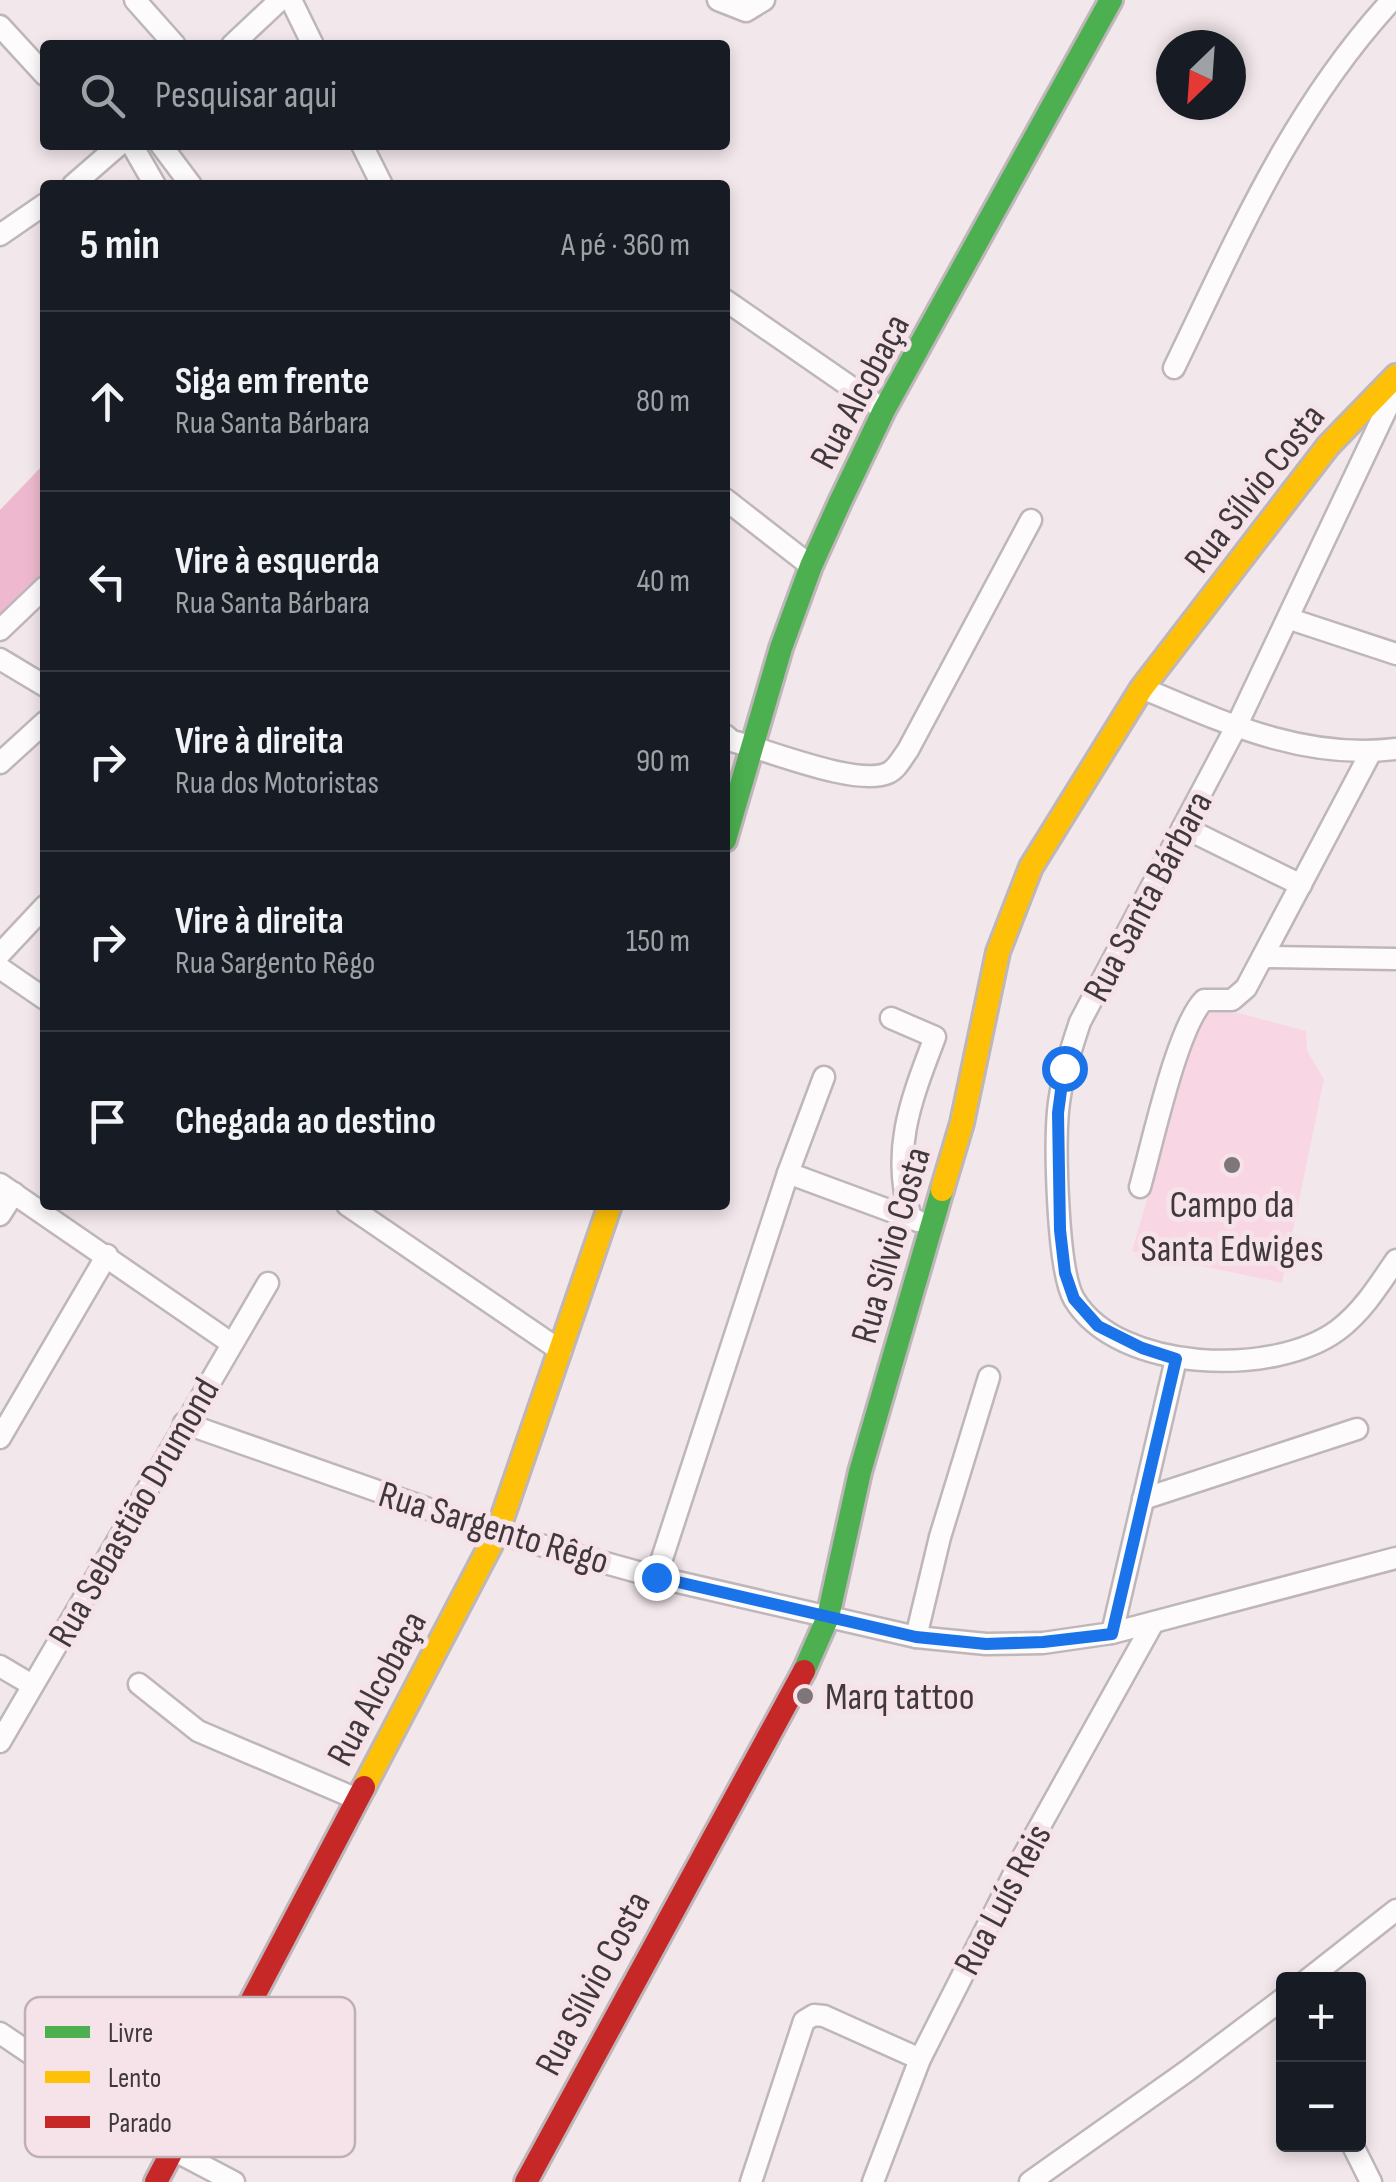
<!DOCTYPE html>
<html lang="pt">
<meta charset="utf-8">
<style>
body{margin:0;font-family:"Sofia Sans Condensed",sans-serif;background:#242831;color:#f1f3f6}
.controls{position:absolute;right:30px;bottom:30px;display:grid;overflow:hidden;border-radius:10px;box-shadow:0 5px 15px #0003}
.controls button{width:90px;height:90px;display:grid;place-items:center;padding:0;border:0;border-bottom:2px solid #363941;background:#171b24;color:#f1f3f6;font:50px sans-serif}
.compass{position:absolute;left:1156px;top:30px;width:90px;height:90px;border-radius:50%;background:#171b24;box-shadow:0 5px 15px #0003;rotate:205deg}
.stop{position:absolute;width:30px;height:30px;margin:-22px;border:8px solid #1a73e8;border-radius:50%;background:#fff}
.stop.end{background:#1a73e8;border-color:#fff;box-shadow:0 2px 10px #0008}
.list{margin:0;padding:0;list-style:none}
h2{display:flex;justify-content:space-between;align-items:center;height:130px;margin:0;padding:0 40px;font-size:42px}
h2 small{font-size:32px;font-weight:400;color:#9ea1a6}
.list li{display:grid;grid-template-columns:65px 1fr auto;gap:30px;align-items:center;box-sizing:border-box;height:180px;padding:0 40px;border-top:2px solid #363941}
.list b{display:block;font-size:38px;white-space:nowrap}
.list p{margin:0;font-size:32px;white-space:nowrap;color:#9ea1a6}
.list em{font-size:32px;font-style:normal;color:#9ea1a6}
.icon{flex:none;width:55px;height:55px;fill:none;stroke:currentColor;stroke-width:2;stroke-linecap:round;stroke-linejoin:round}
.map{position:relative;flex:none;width:1396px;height:2182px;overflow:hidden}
.search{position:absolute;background:#171b24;box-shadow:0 5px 15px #0003;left:40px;top:40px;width:690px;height:110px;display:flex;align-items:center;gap:25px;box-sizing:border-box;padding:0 35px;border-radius:10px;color:#9ea1a6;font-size:38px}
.panel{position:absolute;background:#171b24;box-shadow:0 5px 15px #0003;left:40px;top:180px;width:690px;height:1030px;border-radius:10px}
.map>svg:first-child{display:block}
</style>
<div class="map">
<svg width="1396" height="2182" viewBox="0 0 1396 2182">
<rect width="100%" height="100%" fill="#f2e7eb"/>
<!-- green -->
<polygon fill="#f9d6e3" points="1206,1013 1238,1013 1306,1031 1307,1051 1324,1079 1282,1283 1132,1251 1190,1052"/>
<!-- forest -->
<polygon fill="#eeb9ce" points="45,463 45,574 0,617 0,510"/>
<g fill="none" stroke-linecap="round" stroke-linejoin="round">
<defs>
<g id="street">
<polyline points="135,0 175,45"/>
<polyline points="291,0 313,45"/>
<polyline points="718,0 746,11 764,0"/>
<polyline points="0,26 45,75"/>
<polyline points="232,45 280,0"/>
<polyline points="132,145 155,185"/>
<polyline points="161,145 191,185"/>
<polyline points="362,145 382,185"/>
<polyline points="73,185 119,145"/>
<polyline points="0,235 45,204"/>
<polyline points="725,300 884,410"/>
<path d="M 1174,368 C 1237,238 1292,108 1392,0"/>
<path d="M 1396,389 L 1236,727 L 1080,1022 C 1070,1052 1061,1080 1058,1111 C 1055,1147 1057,1270 1074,1299 C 1118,1373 1275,1377 1338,1330 C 1363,1311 1379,1285 1396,1260"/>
<polyline points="725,499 811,566"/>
<polyline points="1290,619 1396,654"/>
<polyline points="0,630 45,587"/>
<polyline points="0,659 45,686"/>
<path d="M 1142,688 C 1225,723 1304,760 1396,749"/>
<path d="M 725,735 L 732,741 C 768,750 857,787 888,773 C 897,769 902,758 908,750 L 1031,520"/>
<polyline points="0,763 45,722"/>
<polyline points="1183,827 1301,885"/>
<polyline points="0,954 45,906"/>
<polyline points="1263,957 1396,959"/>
<polyline points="0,968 45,999"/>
<path d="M 891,1018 L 935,1037 C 911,1100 890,1151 911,1218"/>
<polyline points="788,1173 918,1221"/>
<polyline points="0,1184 231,1343"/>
<path d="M 1140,1187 C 1152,1145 1177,1027 1204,1000 L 1232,1000 L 1246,988 L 1371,752"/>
<polyline points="347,1205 561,1351"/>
<polyline points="0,1215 14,1193"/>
<polyline points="184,1423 497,1533 656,1577 916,1637 986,1644 1043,1643 1112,1633 1396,1558"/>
<polyline points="0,1438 107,1255"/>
<polyline points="1143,1499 1357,1429"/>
<polyline points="656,1577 788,1173 824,1077"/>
<polyline points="1112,1633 1176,1359"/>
<polyline points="916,1637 940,1537 989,1377"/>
<polyline points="0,1666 32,1685"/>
<polyline points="139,1684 198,1731 357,1799"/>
<polyline points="0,1742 268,1283"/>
<polyline points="1307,1980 1396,1910"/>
<polyline points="0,2033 173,2150 234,2182"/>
<polyline points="1352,2144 1371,2182"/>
<polyline points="751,2182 804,2021 814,2015 824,2016 920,2059"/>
<polyline points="873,2182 920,2059 1020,1862 1152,1625"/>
<polyline points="1030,2182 1187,2071 1284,1998"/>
</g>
<g id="fast">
<polyline points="725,840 781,648 811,566 840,502 884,410 1111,0"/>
<polyline points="804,1671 828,1617 860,1472 942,1190"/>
</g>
<g id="slow">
<polyline points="942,1190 962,1123 998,952 1031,867 1142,688 1328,446 1396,376"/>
<polyline points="364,1787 497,1533 610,1205"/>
</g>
<g id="jam">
<polyline points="156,2182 364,1787"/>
<polyline points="526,2182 804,1671"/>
</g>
</defs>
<!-- street casing -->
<use href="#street" stroke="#beb6b9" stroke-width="25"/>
<!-- fast casing -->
<use href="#fast" stroke="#beb6b9" stroke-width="28"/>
<!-- slow casing -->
<use href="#slow" stroke="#beb6b9" stroke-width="28"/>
<!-- jam casing -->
<use href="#jam" stroke="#beb6b9" stroke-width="28"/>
<!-- street -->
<use href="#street" stroke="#fdfbfc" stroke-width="20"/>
<!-- fast -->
<use href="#fast" stroke="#4caf50" stroke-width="22"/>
<!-- slow -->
<use href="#slow" stroke="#ffc107" stroke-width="22"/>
<!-- jam -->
<use href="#jam" stroke="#c62828" stroke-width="22"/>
</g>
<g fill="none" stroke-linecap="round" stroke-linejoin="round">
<!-- route -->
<polyline stroke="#1a73e8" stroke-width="12" points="656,1577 916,1637 986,1644 1043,1642 1112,1634 1176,1359 1142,1348 1098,1326 1074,1299 1065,1273 1060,1230 1058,1113 1064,1068"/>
</g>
<!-- markers -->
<g fill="#7e7679" stroke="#f6e3ea" stroke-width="4">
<circle cx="1232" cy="1165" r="10"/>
<circle cx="805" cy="1696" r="10"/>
</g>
<g text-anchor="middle" stroke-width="10" stroke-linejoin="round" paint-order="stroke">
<!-- street labels -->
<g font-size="38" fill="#40393b" stroke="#f6e3ea">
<text transform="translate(859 391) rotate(-62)" y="13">Rua Alcobaça</text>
<text transform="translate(1254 488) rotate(-52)" y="13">Rua Sílvio Costa</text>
<text transform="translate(1147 896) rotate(-62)" y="13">Rua Santa Bárbara</text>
<text transform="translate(890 1245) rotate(-74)" y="13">Rua Sílvio Costa</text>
<text transform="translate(133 1512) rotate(-60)" y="13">Rua Sebastião Drumond</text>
<text transform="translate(494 1527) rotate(17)" y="13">Rua Sargento Rêgo</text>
<text transform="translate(376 1688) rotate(-62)" y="13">Rua Alcobaça</text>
<text transform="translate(1002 1899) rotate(-62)" y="13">Rua Luís Reis</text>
<text transform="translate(592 1983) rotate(-62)" y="13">Rua Sílvio Costa</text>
</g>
<!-- poi labels -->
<g font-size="38" fill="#40393b" stroke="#f6e3ea">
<text x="1232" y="1217">Campo da<tspan x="1232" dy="44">Santa Edwiges</tspan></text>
<text x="825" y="1709" text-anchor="start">Marq tattoo</text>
</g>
</g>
<!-- legend -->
<rect x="25" y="1997" width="330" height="160" rx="15" fill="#f6e3ea" stroke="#bfb0b6" stroke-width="2.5"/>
<rect x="45" y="2026" width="45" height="12" fill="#4caf50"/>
<rect x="45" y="2071" width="45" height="12" fill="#ffc107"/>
<rect x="45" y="2116" width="45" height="12" fill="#c62828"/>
<g font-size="28" fill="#40393b">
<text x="108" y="2042">Livre</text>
<text x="108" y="2087">Lento</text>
<text x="108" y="2132">Parado</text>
</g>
</svg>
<div class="controls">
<button>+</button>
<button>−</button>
</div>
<svg class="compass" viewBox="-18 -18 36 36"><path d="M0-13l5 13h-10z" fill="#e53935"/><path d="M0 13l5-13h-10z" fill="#9ea1a6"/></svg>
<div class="stop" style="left:1064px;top:1068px"></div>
<div class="stop end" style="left:656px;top:1577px"></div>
<div class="search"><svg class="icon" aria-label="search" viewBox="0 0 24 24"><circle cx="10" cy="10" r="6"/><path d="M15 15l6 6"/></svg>Pesquisar aqui</div>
<section class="panel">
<h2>5 min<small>A pé · 360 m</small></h2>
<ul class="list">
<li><svg class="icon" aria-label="ahead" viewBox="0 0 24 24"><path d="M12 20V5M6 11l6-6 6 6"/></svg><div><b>Siga em frente</b><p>Rua Santa Bárbara</p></div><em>80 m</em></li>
<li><svg class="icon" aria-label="left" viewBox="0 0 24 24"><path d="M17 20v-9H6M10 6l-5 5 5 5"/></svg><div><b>Vire à esquerda</b><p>Rua Santa Bárbara</p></div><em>40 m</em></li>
<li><svg class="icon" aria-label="right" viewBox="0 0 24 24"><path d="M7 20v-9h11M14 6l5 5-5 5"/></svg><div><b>Vire à direita</b><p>Rua dos Motoristas</p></div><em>90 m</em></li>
<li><svg class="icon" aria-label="right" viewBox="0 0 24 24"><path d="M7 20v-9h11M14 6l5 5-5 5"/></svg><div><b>Vire à direita</b><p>Rua Sargento Rêgo</p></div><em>150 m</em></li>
<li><svg class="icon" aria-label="arrive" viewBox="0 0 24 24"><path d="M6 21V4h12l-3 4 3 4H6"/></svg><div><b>Chegada ao destino</b></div></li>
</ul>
</section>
</div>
